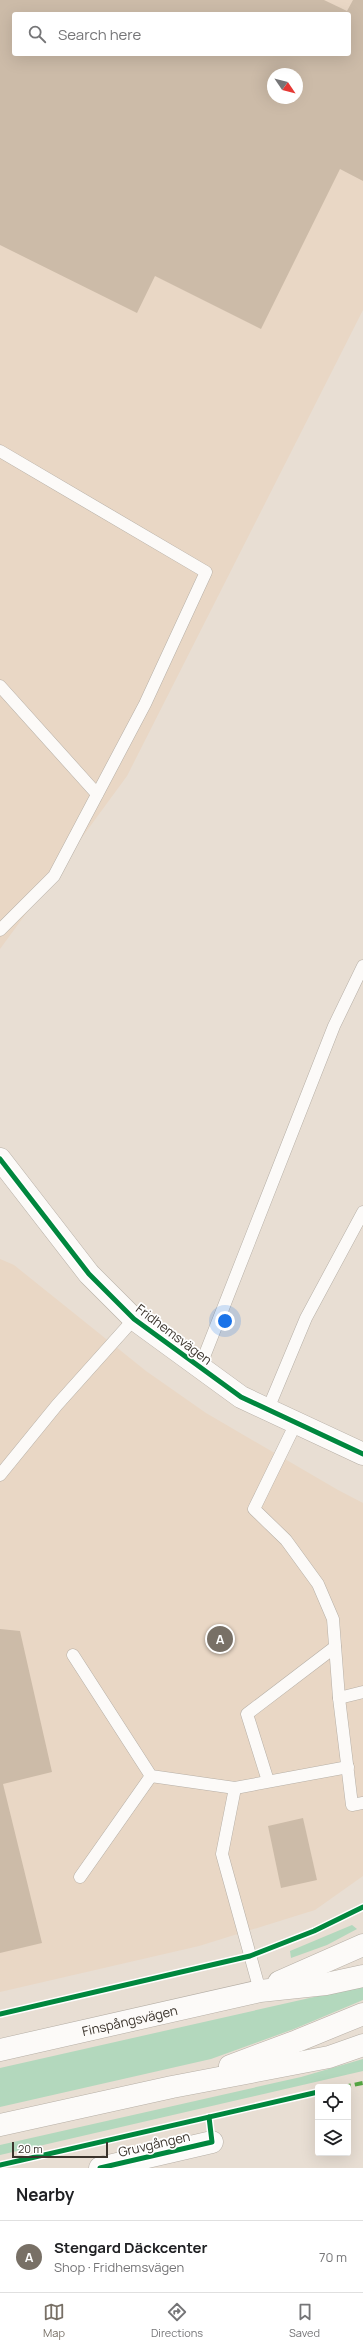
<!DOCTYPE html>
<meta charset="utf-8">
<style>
body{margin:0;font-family:Manrope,sans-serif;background:#f6f6f6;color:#202124}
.controls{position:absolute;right:12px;bottom:12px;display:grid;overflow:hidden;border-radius:4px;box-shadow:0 4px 16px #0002}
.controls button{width:36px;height:36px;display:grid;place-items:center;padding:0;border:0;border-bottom:1px solid #e0e0e0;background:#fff;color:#202124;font:20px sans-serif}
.compass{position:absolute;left:267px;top:68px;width:36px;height:36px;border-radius:50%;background:#fff;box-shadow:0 4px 16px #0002;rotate:125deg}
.scale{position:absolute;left:12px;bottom:10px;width:96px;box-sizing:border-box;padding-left:4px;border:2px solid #3b342c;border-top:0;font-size:11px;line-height:14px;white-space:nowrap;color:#3b342c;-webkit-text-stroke:3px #fff;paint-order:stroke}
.you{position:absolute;left:225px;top:1321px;width:14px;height:14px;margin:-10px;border:3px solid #fff;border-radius:50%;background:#1a73e8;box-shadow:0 0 0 6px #1a73e833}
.badge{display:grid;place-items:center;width:26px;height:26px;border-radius:50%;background:#787066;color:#fff;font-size:13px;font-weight:700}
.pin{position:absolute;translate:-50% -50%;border:2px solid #fff;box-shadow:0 1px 4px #0006}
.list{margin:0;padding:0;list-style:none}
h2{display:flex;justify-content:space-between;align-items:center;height:52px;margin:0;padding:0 16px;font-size:17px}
h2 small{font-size:13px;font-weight:400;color:#757577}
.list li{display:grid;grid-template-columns:26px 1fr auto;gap:12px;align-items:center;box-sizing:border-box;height:72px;padding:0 16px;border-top:1px solid #e0e0e0}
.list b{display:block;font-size:15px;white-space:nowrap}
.list p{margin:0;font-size:13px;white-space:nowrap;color:#757577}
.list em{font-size:13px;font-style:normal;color:#757577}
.icon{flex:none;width:22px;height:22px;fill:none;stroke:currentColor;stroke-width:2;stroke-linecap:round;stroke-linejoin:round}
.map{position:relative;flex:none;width:363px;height:2168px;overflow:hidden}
.search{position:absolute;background:#fff;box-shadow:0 4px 16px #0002;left:12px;right:12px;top:12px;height:44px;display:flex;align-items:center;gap:10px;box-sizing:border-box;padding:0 14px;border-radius:4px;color:#757577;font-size:15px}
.sheet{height:124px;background:#fff}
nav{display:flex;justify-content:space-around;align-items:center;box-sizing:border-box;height:56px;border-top:1px solid #e0e0e0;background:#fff;font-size:11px;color:#757577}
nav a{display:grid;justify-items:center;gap:2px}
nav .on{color:#787066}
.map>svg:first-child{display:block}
</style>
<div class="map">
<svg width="363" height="2168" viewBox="0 0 363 2168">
<rect width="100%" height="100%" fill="#e8ded3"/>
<!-- built -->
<g fill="#e9d7c5" fill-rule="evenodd">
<path d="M 0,0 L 363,0 L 363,310 L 127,776 L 0,949 ZM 14,14 L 349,14 L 349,54 L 14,54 ZM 273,74 L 297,74 L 297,98 L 273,98 Z"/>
<polygon points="0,1259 14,1265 146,1371 206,1413 338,1490 363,1503 363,1876 315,1910 199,1946 0,1992"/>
</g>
<!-- green -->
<g fill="#b3d8bd">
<polygon points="352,1925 357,1929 327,1945 291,1958 290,1951"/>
<polygon points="363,1986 363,2000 294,2029 211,2059 0,2107 0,2068"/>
<polygon points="363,2059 363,2071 0,2155 0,2145 301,2077"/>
</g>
<!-- building -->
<g fill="#ccbba8" fill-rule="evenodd">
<path d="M 0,0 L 324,0 L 347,11 L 353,0 L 363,0 L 363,181 L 340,169 L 261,329 L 155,276 L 137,313 L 0,245 ZM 14,14 L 349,14 L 349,54 L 14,54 ZM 273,74 L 297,74 L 297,98 L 273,98 Z"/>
<polygon points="0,1629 20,1631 52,1772 3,1784 42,1943 0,1953"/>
<polygon points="303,1818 317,1880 281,1888 268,1826"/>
</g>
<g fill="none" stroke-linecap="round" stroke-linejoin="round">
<defs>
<g id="lane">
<polyline points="0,451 206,572 145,704 54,876 0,930"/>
<polyline points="0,686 97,794"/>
<polyline points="200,1367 334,1026 363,966"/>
<polyline points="268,1409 306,1318 363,1212"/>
<polyline points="296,1423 254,1509 286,1540 318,1584 333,1619 339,1698 352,1805 363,1803"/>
<polyline points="0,1475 57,1405 134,1319"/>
<polyline points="73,1655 151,1776 235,1788"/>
<polyline points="339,1698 363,1692"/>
<polyline points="268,1781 247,1714 335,1647"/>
<polyline points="80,1877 151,1776"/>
<polyline points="260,1991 222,1854 235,1788 348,1767"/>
</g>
<g id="street">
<polyline points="0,1159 89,1274 134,1319 241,1397 363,1454"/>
<polyline points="100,2168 212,2142"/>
</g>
<g id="secondary">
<polyline points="279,1982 363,1945"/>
<path id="s1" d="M 0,2050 L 260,1991 L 326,1984 L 363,1976"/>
<polyline points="230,2066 297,2041 363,2014"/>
<polyline points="0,2125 172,2087 329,2057 363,2045"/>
</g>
</defs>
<!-- lane casing -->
<use href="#lane" stroke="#b6afa6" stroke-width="13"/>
<!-- street casing -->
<use href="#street" stroke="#b6afa6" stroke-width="23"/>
<!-- secondary casing -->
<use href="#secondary" stroke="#b6afa6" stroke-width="23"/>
<!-- lane -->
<use href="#lane" stroke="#fcfaf8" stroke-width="12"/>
<!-- street -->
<use href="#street" stroke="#fcfaf8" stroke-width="22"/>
<!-- secondary -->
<use href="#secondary" stroke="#fcfaf8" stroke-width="22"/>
<!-- quiet -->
<polyline stroke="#54a543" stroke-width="4" stroke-dasharray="8 4" stroke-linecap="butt" points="343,2087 363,2083"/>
<defs>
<g id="cycleway">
<polyline points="0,1159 89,1274 134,1319 241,1397 363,1454"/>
<polyline points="0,2014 250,1956 314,1931 363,1907"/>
<polyline points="0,2165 318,2092"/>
<polyline points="100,2168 212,2142 209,2117"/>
</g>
</defs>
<!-- cycleway casing -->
<use href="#cycleway" stroke="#fff" stroke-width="8"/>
<!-- cycleway -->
<use href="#cycleway" stroke="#00873e" stroke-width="5"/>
</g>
<g text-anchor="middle" stroke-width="3.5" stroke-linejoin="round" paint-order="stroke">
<!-- street labels -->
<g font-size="13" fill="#3b342c" stroke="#fff">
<text transform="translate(174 1334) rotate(37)" y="5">Fridhemsvägen</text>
<text dy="5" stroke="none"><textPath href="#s1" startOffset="133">Finspångsvägen</textPath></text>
<text transform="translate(154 2144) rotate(-13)" y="5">Gruvgången</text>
</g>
</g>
</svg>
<div class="controls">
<button><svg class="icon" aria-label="locate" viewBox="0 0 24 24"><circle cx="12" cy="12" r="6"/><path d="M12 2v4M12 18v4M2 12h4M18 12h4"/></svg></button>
<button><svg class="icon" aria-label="layers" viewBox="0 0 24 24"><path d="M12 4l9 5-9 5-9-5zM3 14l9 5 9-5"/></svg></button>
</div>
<svg class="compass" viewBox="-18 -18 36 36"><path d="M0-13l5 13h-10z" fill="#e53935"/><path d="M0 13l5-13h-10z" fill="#757577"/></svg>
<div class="scale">20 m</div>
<div class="you"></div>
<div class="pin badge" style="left:220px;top:1639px">A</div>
<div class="search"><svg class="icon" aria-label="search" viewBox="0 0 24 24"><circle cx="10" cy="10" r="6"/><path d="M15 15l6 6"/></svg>Search here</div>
</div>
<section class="sheet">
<h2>Nearby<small></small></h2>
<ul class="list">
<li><span class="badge">A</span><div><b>Stengard Däckcenter</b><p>Shop · Fridhemsvägen</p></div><em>70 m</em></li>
</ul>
</section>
<nav>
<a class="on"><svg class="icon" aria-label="map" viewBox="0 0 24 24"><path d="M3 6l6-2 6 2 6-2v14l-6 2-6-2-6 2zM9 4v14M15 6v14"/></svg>Map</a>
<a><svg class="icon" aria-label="directions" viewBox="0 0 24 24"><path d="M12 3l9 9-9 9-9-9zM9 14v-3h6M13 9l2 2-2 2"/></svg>Directions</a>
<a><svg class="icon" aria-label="saved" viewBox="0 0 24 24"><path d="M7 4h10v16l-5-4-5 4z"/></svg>Saved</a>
</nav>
